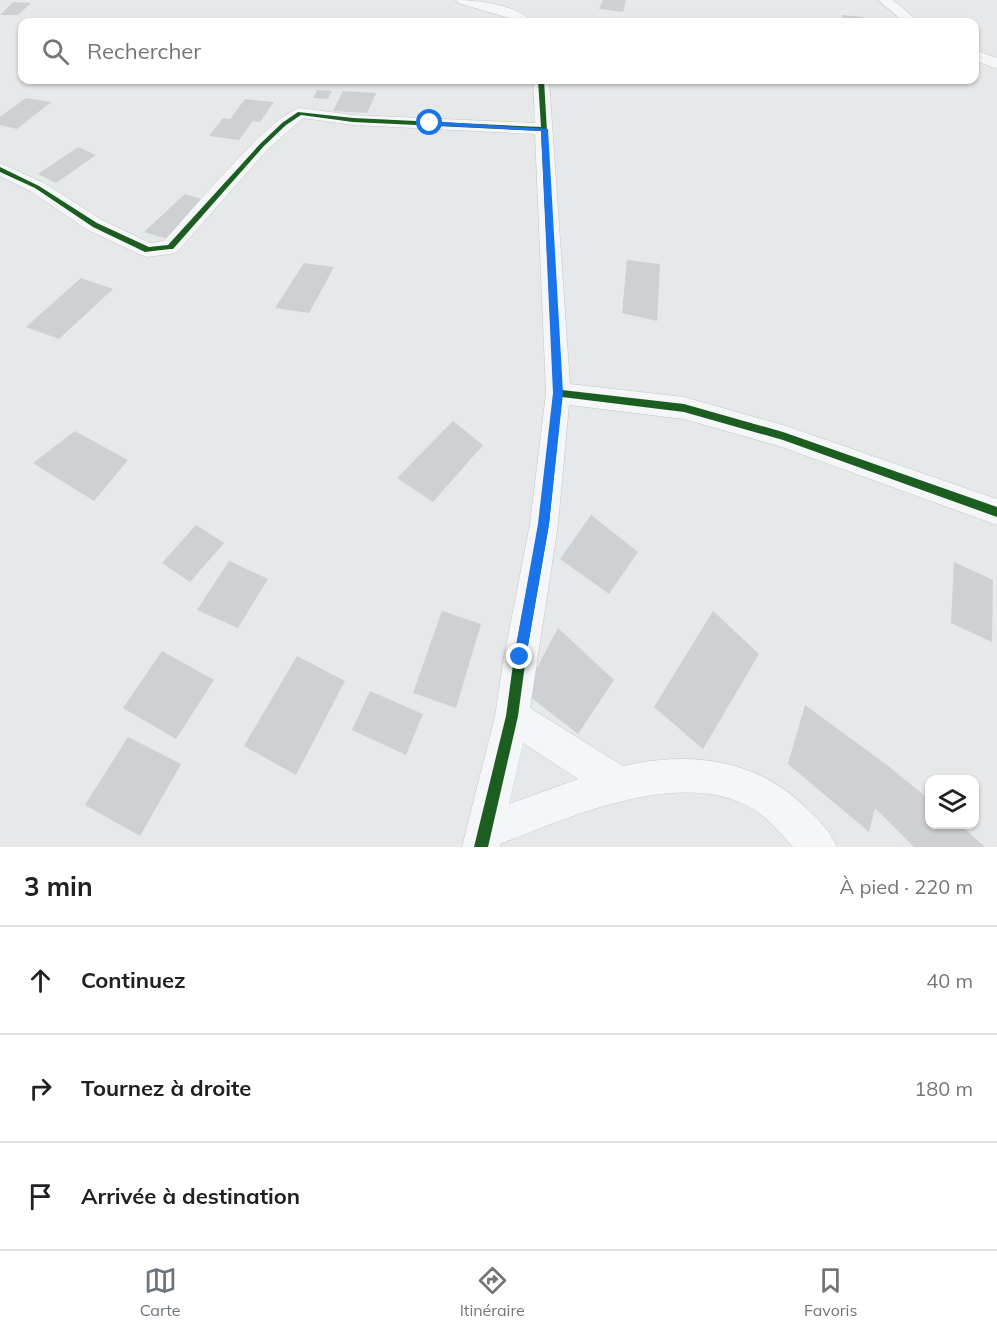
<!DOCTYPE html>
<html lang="fr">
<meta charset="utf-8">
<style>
body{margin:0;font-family:Mulish,sans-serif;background:#f2f2f2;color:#202124}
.controls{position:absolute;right:18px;bottom:18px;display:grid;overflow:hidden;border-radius:12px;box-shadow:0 2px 4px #0004}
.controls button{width:54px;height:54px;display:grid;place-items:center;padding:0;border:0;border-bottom:2px solid #e0e0e0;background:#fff;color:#202124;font:30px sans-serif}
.stop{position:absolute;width:18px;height:18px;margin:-14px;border:4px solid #1a73e8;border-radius:50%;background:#fff}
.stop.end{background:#1a73e8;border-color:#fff;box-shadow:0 2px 6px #0008}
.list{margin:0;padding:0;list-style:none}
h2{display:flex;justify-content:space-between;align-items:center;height:78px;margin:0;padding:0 24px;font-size:26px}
h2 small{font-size:20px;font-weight:400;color:#757577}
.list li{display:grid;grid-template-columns:39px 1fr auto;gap:18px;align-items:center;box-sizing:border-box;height:108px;padding:0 24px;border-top:2px solid #e0e0e0}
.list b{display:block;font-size:22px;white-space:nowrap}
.list em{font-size:20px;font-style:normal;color:#757577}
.icon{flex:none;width:33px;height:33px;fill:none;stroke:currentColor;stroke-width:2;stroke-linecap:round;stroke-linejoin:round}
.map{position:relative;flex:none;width:997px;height:847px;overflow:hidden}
.search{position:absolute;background:#fff;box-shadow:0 2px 4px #0004;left:18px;right:18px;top:18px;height:66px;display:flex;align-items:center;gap:15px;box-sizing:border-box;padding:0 21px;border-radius:12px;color:#757577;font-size:22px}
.sheet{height:402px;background:#fff}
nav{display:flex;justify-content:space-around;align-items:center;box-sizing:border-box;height:84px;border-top:2px solid #e0e0e0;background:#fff;font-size:16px;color:#757577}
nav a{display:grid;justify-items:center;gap:3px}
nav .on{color:#6c737f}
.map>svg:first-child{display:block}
</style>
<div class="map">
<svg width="997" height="847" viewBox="0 0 997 847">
<rect width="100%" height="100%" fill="#e6e8ea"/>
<!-- building -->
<g fill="#ced0d3">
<polygon points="603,0 626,0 623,12 599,9"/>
<polygon points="13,2 31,3 18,15 0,15"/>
<polygon points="842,15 863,17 865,22 844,22"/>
<polygon points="317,90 332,91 328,99 313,98"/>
<polygon points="343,91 376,93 367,113 333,111"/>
<polygon points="26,98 51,102 17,129 0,125 0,117"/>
<polygon points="245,99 274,102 260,122 253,121 239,140 209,136 223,118 230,119"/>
<polygon points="78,147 96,155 56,183 38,174"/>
<polygon points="185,194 208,201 168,239 144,232"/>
<polygon points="627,260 660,264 657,321 622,313"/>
<polygon points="304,263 334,267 309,313 275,308"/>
<polygon points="81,278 113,289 59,339 26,327"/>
<polygon points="453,421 483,445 433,502 397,478"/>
<polygon points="75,431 128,460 94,501 33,463"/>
<polygon points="591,515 638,552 609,594 560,559"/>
<polygon points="196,525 224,543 190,582 162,563"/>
<polygon points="229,561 268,579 238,628 197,610"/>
<polygon points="954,562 993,580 992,642 951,623"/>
<polygon points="442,611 481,624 456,708 413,693"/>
<polygon points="713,611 759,654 703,749 654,707"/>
<polygon points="558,628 614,680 578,734 524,692"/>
<polygon points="162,651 214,680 176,739 123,708"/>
<polygon points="297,656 345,681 296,775 244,746"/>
<polygon points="370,691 423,714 406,755 352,730"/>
<polygon points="805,705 887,765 930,800 930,824 959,824 985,847 914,847 875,808 869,832 788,764"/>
<polygon points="128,737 181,764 140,836 85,805"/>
</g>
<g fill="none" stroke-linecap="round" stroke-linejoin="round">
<defs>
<g id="street">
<path d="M 456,0 C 477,0 518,5 532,22 L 516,22 L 509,18 L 458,3 Z"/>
<polygon points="878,0 893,0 919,22 904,22"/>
<polygon points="974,50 997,58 997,69 974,60"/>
<path d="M 533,80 L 549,80 L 570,384 L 684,397 L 783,425 L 997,499 L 997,525 L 782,447 L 684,419 L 569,405 L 558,524 L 530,708 L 623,766 C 689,751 756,758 806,808 C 819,820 830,831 837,847 L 793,847 C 781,834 768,818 753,809 C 683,766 569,817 500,844 L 500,847 L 462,847 L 495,716 L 504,657 L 530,524 L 546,393 L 535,134 L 353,125 L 303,118 L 268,149 L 177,252 L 170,254 L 148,257 L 141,255 L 88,230 L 30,191 L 0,176 L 0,163 L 44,183 L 102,220 L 150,243 L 164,241 C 189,214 270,115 300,108 L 353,115 L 535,123 ZM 523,743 L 578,779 L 509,804 Z"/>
</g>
</defs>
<!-- street casing -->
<use href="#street" stroke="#c4c6c8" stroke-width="1"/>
<!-- street -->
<use href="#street" fill="#f5f6f7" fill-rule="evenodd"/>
<defs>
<polygon id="cycleway" points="538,80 544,80 562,390 684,404 783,432 997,507 997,517 783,440 684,412 562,397 549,524 526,657 518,716 488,847 474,847 506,716 514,657 539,524 554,393 541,131 353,122 301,115 286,125 264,146 173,249 170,249 145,252 93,227 35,188 0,172 0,167 39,186 97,223 149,247 168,245 260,144 282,123 298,112 353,118 541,127"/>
</defs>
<!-- cycleway casing -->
<use href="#cycleway" stroke="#f4f6f9" stroke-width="4"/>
<!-- cycleway -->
<use href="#cycleway" fill="#1b5e20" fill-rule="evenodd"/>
</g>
<!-- route -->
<polygon fill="#1a73e8" points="430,121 548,129 563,393 549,524 526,657 520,663 514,657 538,524 553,393 541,131 427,125"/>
</svg>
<div class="controls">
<button><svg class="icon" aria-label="layers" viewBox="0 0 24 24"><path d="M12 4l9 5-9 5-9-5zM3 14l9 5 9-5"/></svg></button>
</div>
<div class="stop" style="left:430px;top:123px"></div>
<div class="stop end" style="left:520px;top:657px"></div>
<div class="search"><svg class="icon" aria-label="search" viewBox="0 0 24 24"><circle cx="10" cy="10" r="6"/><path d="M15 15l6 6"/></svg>Rechercher</div>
</div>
<section class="sheet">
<h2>3 min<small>À pied · 220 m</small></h2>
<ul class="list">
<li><svg class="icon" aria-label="ahead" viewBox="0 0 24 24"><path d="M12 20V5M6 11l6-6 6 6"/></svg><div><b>Continuez</b></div><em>40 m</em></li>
<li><svg class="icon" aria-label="right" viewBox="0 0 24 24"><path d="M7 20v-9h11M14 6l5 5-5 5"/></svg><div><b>Tournez à droite</b></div><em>180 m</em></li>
<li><svg class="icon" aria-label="arrive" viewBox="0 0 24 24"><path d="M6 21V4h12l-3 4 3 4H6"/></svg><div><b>Arrivée à destination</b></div></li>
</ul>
</section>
<nav>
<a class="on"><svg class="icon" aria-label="map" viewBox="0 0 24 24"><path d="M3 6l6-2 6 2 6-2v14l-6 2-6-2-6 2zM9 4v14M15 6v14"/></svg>Carte</a>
<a><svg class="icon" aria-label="directions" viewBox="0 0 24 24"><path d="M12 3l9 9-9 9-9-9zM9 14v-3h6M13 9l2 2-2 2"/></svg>Itinéraire</a>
<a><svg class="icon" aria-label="saved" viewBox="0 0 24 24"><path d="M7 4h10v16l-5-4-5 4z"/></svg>Favoris</a>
</nav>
